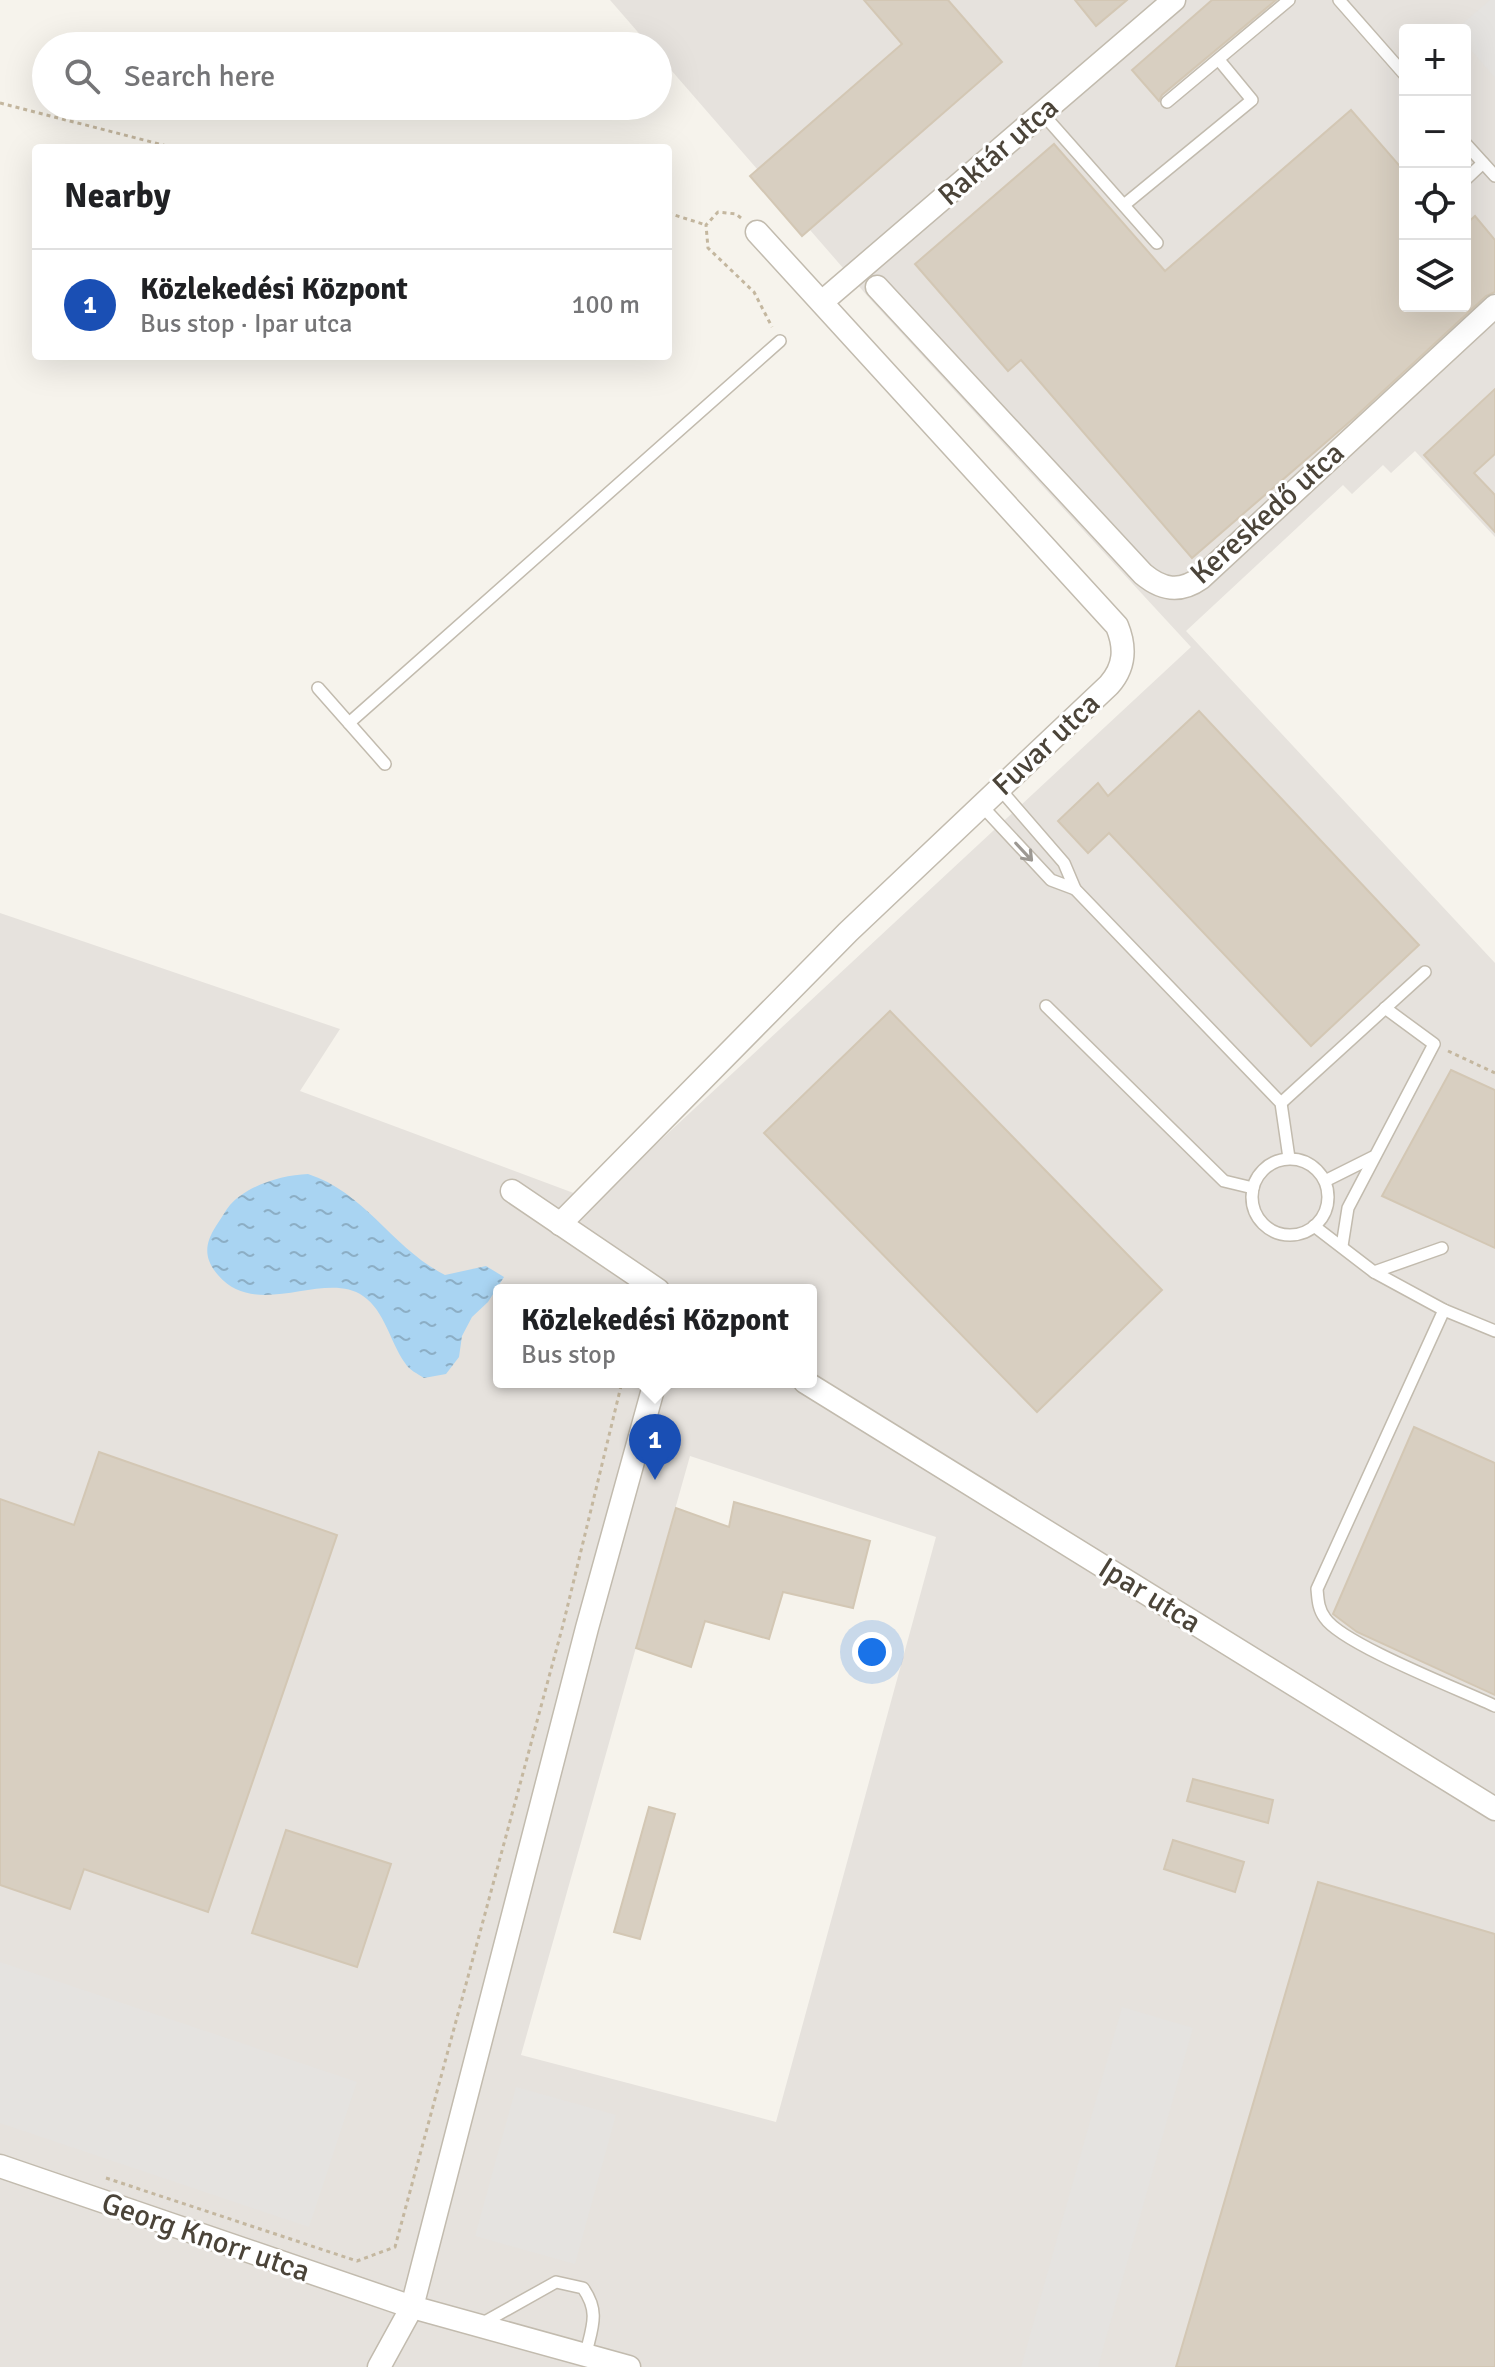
<!DOCTYPE html>
<meta charset="utf-8">
<style>
body{margin:0;font-family:Signika,sans-serif;background:#f6f6f6;color:#202124}
.controls{position:absolute;right:24px;top:24px;display:grid;overflow:hidden;border-radius:8px;box-shadow:0 8px 32px #0002}
.controls button{width:72px;height:72px;display:grid;place-items:center;padding:0;border:0;border-bottom:2px solid #e0e0e0;background:#fff;color:#202124;font:40px sans-serif}
.you{position:absolute;left:872px;top:1652px;width:28px;height:28px;margin:-20px;border:6px solid #fff;border-radius:50%;background:#1a73e8;box-shadow:0 0 0 12px #1a73e833}
.badge{display:grid;place-items:center;width:52px;height:52px;border-radius:50%;background:#fc3f1d;color:#fff;font-size:26px;font-weight:700}
.pin{position:absolute;translate:-50% -66px;filter:drop-shadow(0 2px 4px #0008)}
.pin::after{content:'';position:absolute;top:42px;width:28px;height:24px;background:inherit;clip-path:polygon(0 0,100% 0,50% 100%)}
.popup{position:absolute;left:493px;top:1284px;width:324px;height:104px;box-sizing:border-box;display:grid;place-content:center;border-radius:8px;background:#fff;filter:drop-shadow(0 2px 6px #0005);font-size:26px;white-space:nowrap;color:#757577}
.popup b{font-size:30px;color:#202124}
.popup::after{content:'';position:absolute;left:50%;top:100%;margin-left:-16px;border:16px solid transparent;border-top-color:#fff}
.list{margin:0;padding:0;list-style:none}
h2{display:flex;justify-content:space-between;align-items:center;height:104px;margin:0;padding:0 32px;font-size:34px}
h2 small{font-size:26px;font-weight:400;color:#757577}
.list li{display:grid;grid-template-columns:52px 1fr auto;gap:24px;align-items:center;box-sizing:border-box;height:112px;padding:0 32px;border-top:2px solid #e0e0e0}
.list b{display:block;font-size:30px;white-space:nowrap}
.list p{margin:0;font-size:26px;white-space:nowrap;color:#757577}
.list em{font-size:26px;font-style:normal;color:#757577}
.icon{flex:none;width:44px;height:44px;fill:none;stroke:currentColor;stroke-width:2;stroke-linecap:round;stroke-linejoin:round}
.map{position:relative;flex:none;width:1495px;height:2367px;overflow:hidden}
.search{position:absolute;background:#fff;box-shadow:0 8px 32px #0002;left:32px;top:32px;width:640px;height:88px;display:flex;align-items:center;gap:20px;box-sizing:border-box;padding:0 28px;border-radius:44px;color:#757577;font-size:30px}
.panel{position:absolute;background:#fff;box-shadow:0 8px 32px #0002;left:32px;top:144px;width:640px;height:216px;border-radius:8px}
.map>svg:first-child{display:block}
</style>
<div class="map">
<svg width="1495" height="2367" viewBox="0 0 1495 2367">
<defs>
<pattern id="water-ripples" width="26" height="14" patternUnits="userSpaceOnUse" patternTransform="scale(2)"><rect width="26" height="14" fill="#a9d4f2"/><path d="M2 4q2-2 4 0t4 0M15 11q2-2 4 0t4 0" fill="none" stroke="#8caec5"/></pattern>
</defs>
<rect width="100%" height="100%" fill="#f6f3ec"/>
<!-- industrial -->
<path fill="#e6e2dd" fill-rule="evenodd" d="M 610,0 L 1495,0 L 1495,537 L 1415,451 L 1391,473 L 1383,465 L 1352,494 L 1343,485 L 1186,631 L 1495,963 L 1495,2367 L 0,2367 L 0,913 L 340,1029 L 300,1091 L 595,1201 L 1191,647 L 870,299 L 658,55 L 658,46 L 650,46 ZM 1405,30 L 1465,30 L 1465,306 L 1405,306 ZM 499,1290 L 811,1290 L 811,1382 L 499,1382 ZM 690,1456 L 936,1537 L 776,2122 L 521,2055 Z"/>
<!-- parking -->
<g fill="#e5e3e0">
<polygon points="1490,0 1495,0 1495,78 1465,43 1465,30 1455,30"/>
<polygon points="0,1962 357,2082 309,2227 0,2123"/>
<polygon points="1122,2007 1193,2028 1098,2367 1021,2367"/>
<polygon points="516,2087 616,2115 575,2264 475,2236"/>
</g>
<!-- water -->
<path fill="url(#water-ripples)" d="M 308,1174 C 365,1192 393,1249 445,1275 L 486,1266 L 504,1277 L 488,1302 L 472,1317 L 462,1336 L 459,1357 L 446,1374 L 424,1378 C 418,1374 409,1370 405,1363 C 390,1342 385,1311 363,1296 C 325,1269 257,1321 218,1275 C 203,1258 205,1243 216,1226 C 221,1219 225,1211 230,1205 C 248,1185 282,1175 308,1174 Z"/>
<!-- building -->
<g fill="#d8cfc1" stroke="#d3c7b4" stroke-width="2">
<polygon points="864,0 948,0 1002,62 802,236 750,176 902,44"/>
<polygon points="1075,0 1127,0 1096,26"/>
<polygon points="1212,0 1276,0 1162,95 1159,101 1132,70"/>
<polygon points="1351,110 1405,172 1405,306 1465,306 1465,225 1475,216 1495,240 1495,292 1486,296 1354,418 1192,558 1021,360 1008,371 915,264 1054,144 1165,271"/>
<polygon points="1495,389 1495,454 1474,473 1495,495 1495,532 1424,455"/>
<polygon points="1199,711 1419,945 1311,1046 1109,833 1088,853 1058,821 1098,783 1108,796"/>
<polygon points="890,1011 1162,1290 1037,1412 764,1133"/>
<polygon points="1451,1070 1495,1090 1495,1248 1382,1196"/>
<polygon points="1414,1427 1495,1463 1495,1695 1357,1632 1333,1614"/>
<polygon points="99,1452 337,1535 208,1912 84,1869 70,1909 0,1885 0,1499 74,1525"/>
<polygon points="734,1502 870,1541 853,1608 783,1592 769,1639 705,1621 691,1667 636,1648 676,1508 729,1527"/>
<polygon points="1193,1779 1273,1800 1268,1823 1187,1801"/>
<polygon points="649,1807 675,1814 640,1939 614,1932"/>
<polygon points="286,1830 391,1864 357,1967 252,1933"/>
<polygon points="1173,1840 1244,1862 1235,1892 1164,1869"/>
<polygon points="1318,1882 1495,1934 1495,2367 1176,2367"/>
</g>
<g fill="none" stroke-linecap="round" stroke-linejoin="round">
<defs>
<g id="lane">
<polyline points="1339,0 1405,75"/>
<polyline points="1167,102 1289,0"/>
<polyline points="1042,113 1157,243"/>
<polyline points="1465,143 1495,176"/>
<polyline points="1465,180 1483,163"/>
<polyline points="1124,205 1252,100 1219,60"/>
<polyline points="318,688 385,764"/>
<polyline points="349,723 780,341"/>
<polyline points="999,788 1064,863 1075,889 1281,1103 1289,1158"/>
<polyline points="981,805 1051,880 1075,889"/>
<polyline points="1046,1006 1224,1181 1253,1188"/>
<polyline points="1281,1103 1425,972"/>
<circle cx="1290" cy="1197" r="38"/>
<polyline points="1325,1181 1373,1157"/>
<polyline points="1314,1226 1374,1272 1444,1310 1495,1331"/>
<polyline points="1342,1246 1348,1208 1434,1044 1385,1008"/>
<polyline points="1374,1272 1442,1248"/>
<path d="M 1444,1310 L 1317,1589 C 1318,1599 1318,1609 1325,1618 C 1342,1644 1461,1690 1495,1706"/>
<path d="M 481,2324 L 556,2282 L 583,2288 C 600,2312 592,2327 586,2353"/>
</g>
<g id="street">
<path d="M 877,287 L 1143,574 C 1162,590 1180,593 1201,578 L 1495,306"/>
<polyline points="822,302 1174,0"/>
<polyline points="512,1191 658,1290"/>
<path d="M 560,1224 L 848,932 L 1109,685 C 1125,667 1126,648 1117,626 L 757,232"/>
<polyline points="805,1382 1495,1809"/>
<polyline points="0,2166 412,2307 629,2367"/>
<polyline points="379,2367 412,2307 587,1628 655,1382"/>
</g>
</defs>
<!-- lane casing -->
<use href="#lane" stroke="#c2bbae" stroke-width="14"/>
<!-- street casing -->
<use href="#street" stroke="#c2bbae" stroke-width="25"/>
<!-- path -->
<g stroke="#c4b79f" stroke-width="3" stroke-dasharray="4 4" stroke-linecap="butt">
<polyline points="0,103 175,148"/>
<polyline points="668,213 706,225"/>
<polyline points="741,218 736,214 718,212 706,225 708,248 754,292 772,327"/>
<polyline points="1448,1051 1495,1073"/>
<polyline points="106,2178 357,2261 395,2247 563,1625 622,1382"/>
</g>
<!-- lane -->
<use href="#lane" stroke="#fff" stroke-width="11"/>
<!-- street -->
<use href="#street" stroke="#fff" stroke-width="22"/>
</g>
<!-- one-way arrows -->
<defs><path id="oneway-shaft" d="M-6 0H5M1.5-3L5.5 0L1.5 3" fill="none" stroke-width="1.6" stroke-linecap="round" stroke-linejoin="round" transform="scale(2)"/></defs>
<use stroke="#9c9892" href="#oneway-shaft" transform="translate(1024 852) rotate(47)"/>
<g text-anchor="middle" stroke-width="6" stroke-linejoin="round" paint-order="stroke">
<!-- street labels -->
<g font-size="30" fill="#4b4439" stroke="#fff">
<text transform="translate(998 151) rotate(-41)" y="10">Raktár utca</text>
<text transform="translate(1267 513) rotate(-42)" y="10">Kereskedő utca</text>
<text transform="translate(1046 744) rotate(-43)" y="10">Fuvar utca</text>
<text transform="translate(1150 1595) rotate(32)" y="10">Ipar utca</text>
<text transform="translate(206 2237) rotate(19)" y="10">Georg Knorr utca</text>
</g>
</g>
</svg>
<div class="controls">
<button>+</button>
<button>−</button>
<button><svg class="icon" aria-label="locate" viewBox="0 0 24 24"><circle cx="12" cy="12" r="6"/><path d="M12 2v4M12 18v4M2 12h4M18 12h4"/></svg></button>
<button><svg class="icon" aria-label="layers" viewBox="0 0 24 24"><path d="M12 4l9 5-9 5-9-5zM3 14l9 5 9-5"/></svg></button>
</div>
<div class="you"></div>
<div class="pin badge" style="left:655px;top:1480px;background:#1a4fb4">1</div>
<div class="popup"><b>Közlekedési Központ</b>Bus stop</div>
<div class="search"><svg class="icon" aria-label="search" viewBox="0 0 24 24"><circle cx="10" cy="10" r="6"/><path d="M15 15l6 6"/></svg>Search here</div>
<section class="panel">
<h2>Nearby<small></small></h2>
<ul class="list">
<li><span class="badge" style="background:#1a4fb4">1</span><div><b>Közlekedési Központ</b><p>Bus stop · Ipar utca</p></div><em>100 m</em></li>
</ul>
</section>
</div>
